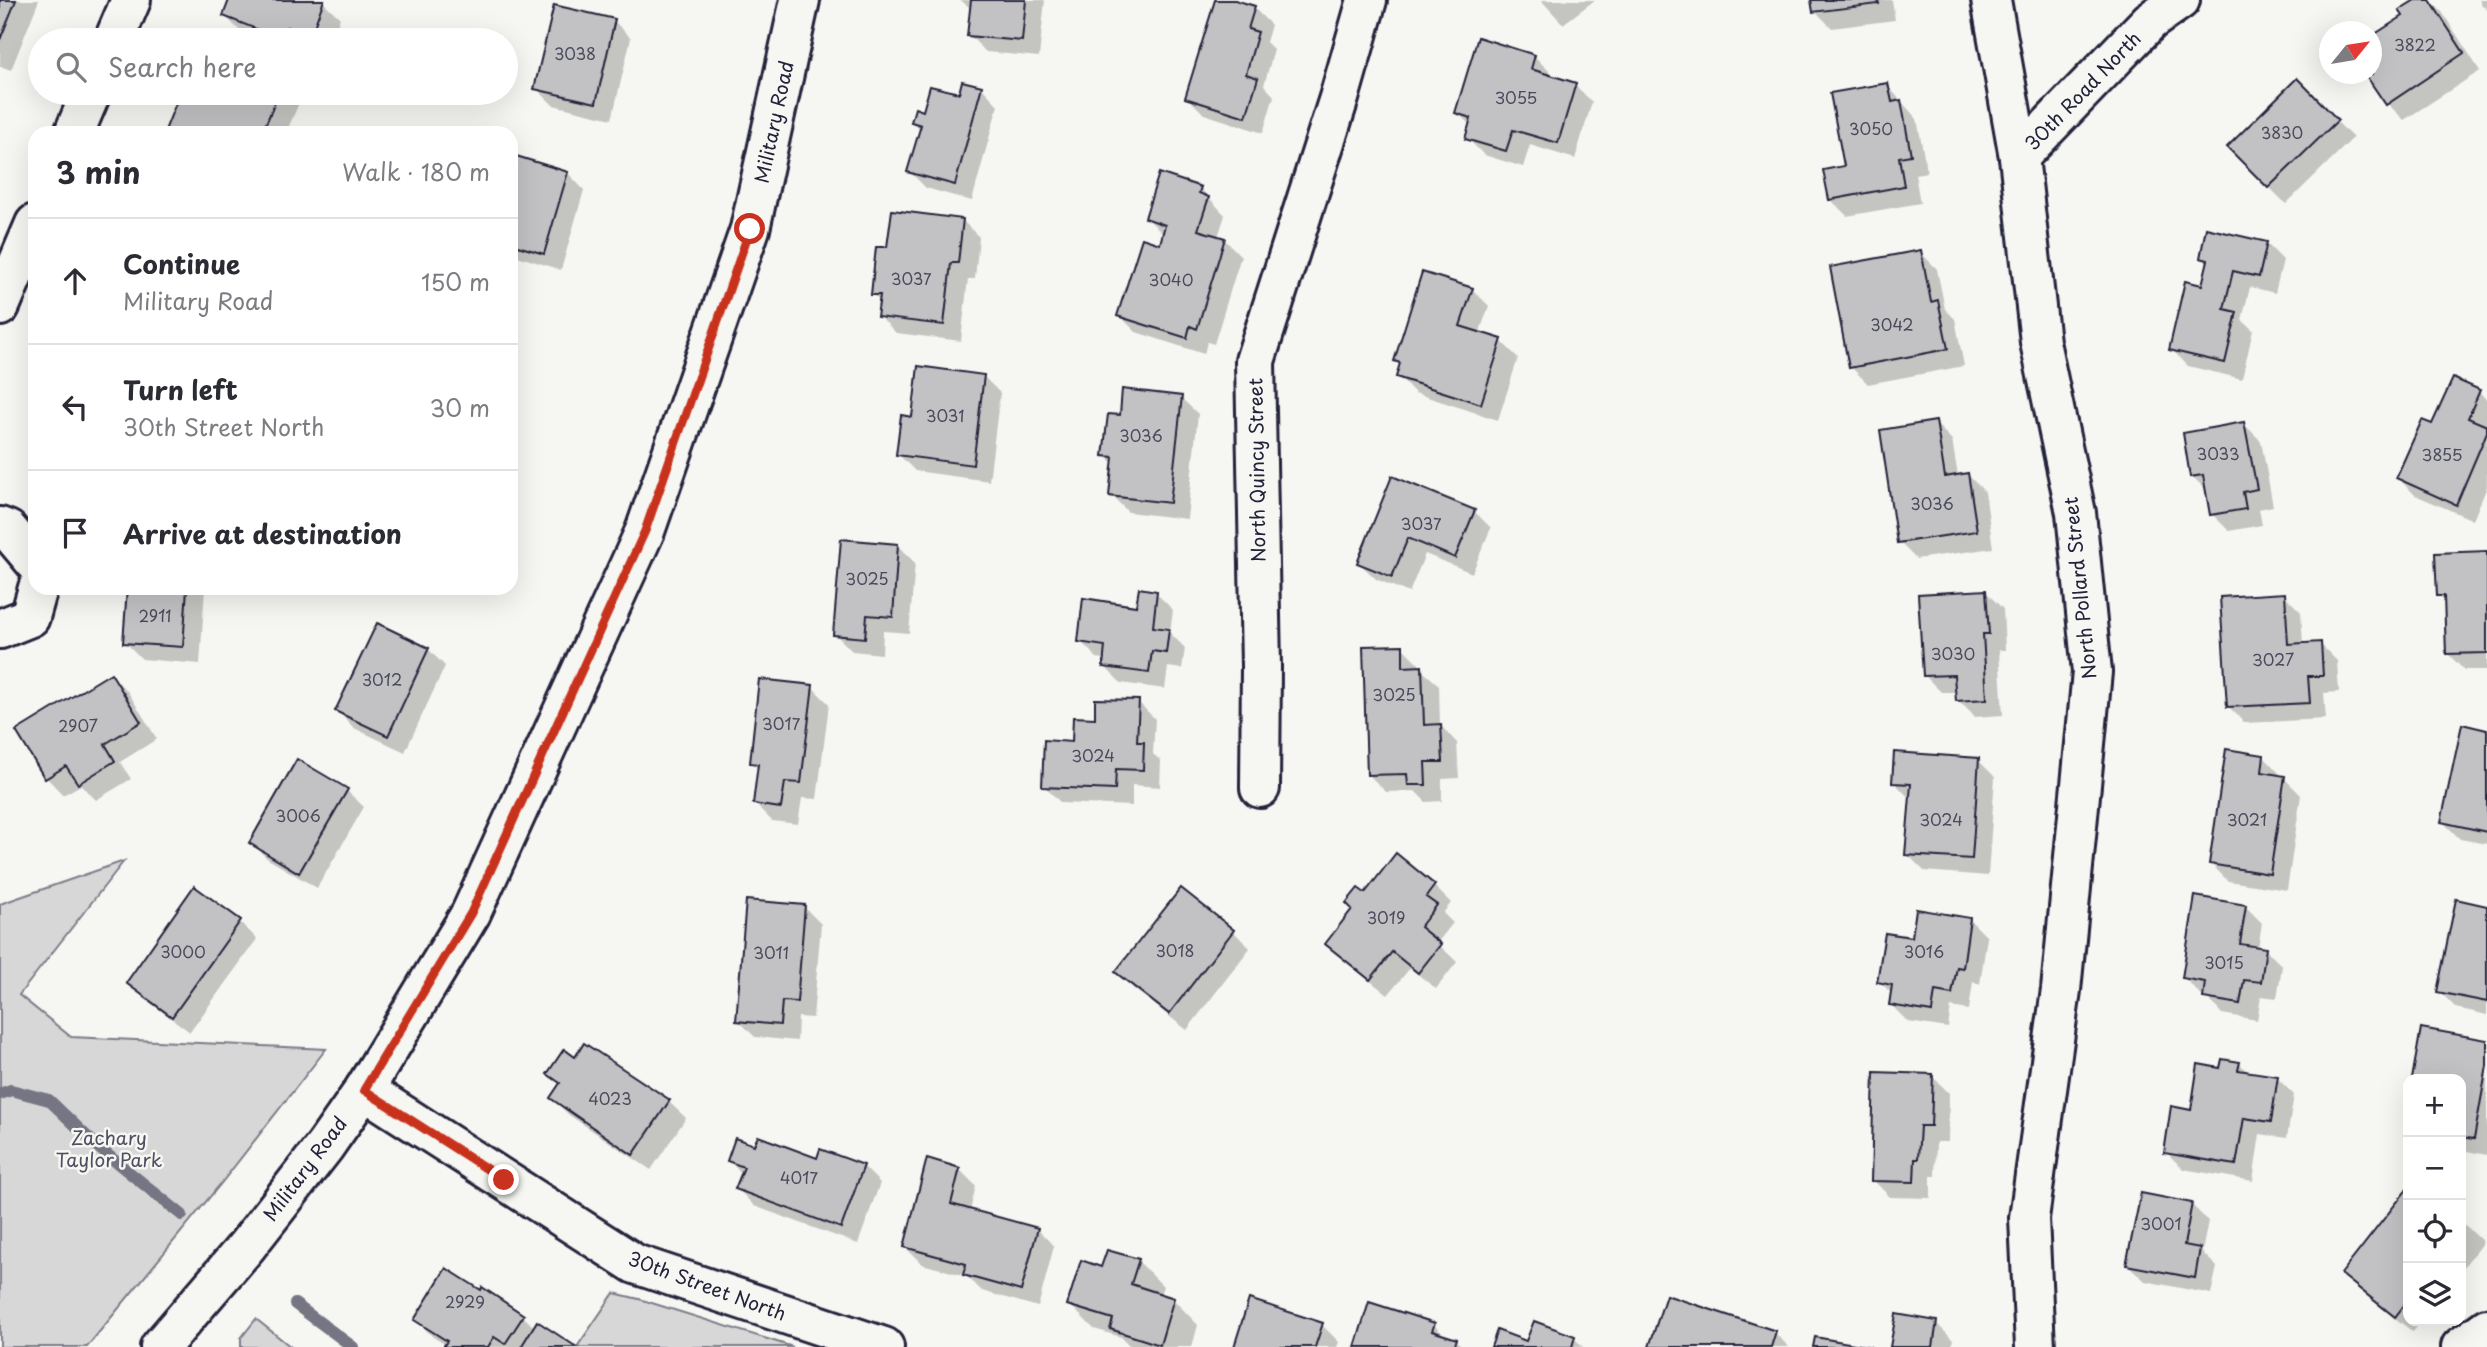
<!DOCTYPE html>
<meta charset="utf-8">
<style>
body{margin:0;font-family:"Playpen Sans",sans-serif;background:#f7f7f7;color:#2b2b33}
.controls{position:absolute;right:21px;bottom:21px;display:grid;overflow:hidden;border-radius:14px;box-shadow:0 7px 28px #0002}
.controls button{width:63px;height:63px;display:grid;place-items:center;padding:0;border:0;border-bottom:2px solid #e1e1e2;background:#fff;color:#2b2b33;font:35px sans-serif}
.compass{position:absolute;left:2319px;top:21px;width:63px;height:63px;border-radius:50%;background:#fff;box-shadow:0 7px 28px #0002;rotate:60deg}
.stop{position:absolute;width:21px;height:21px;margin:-16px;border:5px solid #c8321e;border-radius:50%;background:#fff}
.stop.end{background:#c8321e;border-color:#fff;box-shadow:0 2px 7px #0008}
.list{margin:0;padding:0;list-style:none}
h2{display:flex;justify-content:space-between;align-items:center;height:91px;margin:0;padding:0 28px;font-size:30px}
h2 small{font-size:23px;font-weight:400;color:#7c7c81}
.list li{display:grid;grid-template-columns:46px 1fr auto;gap:21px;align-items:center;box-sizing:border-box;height:126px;padding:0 28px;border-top:2px solid #e1e1e2}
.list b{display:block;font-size:26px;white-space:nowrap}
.list p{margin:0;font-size:23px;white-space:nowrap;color:#7c7c81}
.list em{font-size:23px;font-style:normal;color:#7c7c81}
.icon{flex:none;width:38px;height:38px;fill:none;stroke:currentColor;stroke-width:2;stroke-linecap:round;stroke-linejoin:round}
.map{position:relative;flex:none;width:2487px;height:1347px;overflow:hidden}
.search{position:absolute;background:#fff;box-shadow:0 7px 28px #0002;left:28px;top:28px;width:490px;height:77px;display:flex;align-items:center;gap:18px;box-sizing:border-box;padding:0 24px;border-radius:38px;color:#7c7c81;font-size:26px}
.panel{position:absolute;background:#fff;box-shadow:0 7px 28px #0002;left:28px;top:126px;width:490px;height:469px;border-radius:21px}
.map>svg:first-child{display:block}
</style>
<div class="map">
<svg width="2487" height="1347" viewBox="0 0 2487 1347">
<rect width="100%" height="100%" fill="#f6f6f2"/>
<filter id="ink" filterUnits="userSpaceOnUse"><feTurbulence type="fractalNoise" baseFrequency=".0143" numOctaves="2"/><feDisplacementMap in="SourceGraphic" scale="14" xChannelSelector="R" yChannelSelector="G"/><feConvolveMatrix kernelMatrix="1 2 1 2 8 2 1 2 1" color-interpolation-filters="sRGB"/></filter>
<g filter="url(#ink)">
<!-- green -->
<g fill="#d7d7d7" stroke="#7c7c89" stroke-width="2">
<polygon points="124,861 19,995 71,1037 326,1049 223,1181 87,1347 0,1347 0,904"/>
<polygon points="614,1293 639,1299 793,1347 577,1347"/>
<polygon points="256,1319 291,1347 241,1347 241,1338"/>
</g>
<!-- shadow -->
<g fill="#0003">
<polygon points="0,0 39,0 11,70 0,66"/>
<polygon points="231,0 321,0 340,18 332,40 261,40 242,33 225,16"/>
<polygon points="960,0 1045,0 1039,57 986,52 969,35 972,9"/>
<polygon points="1217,0 1229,0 1254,8 1271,25 1266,42 1274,50 1264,85 1274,96 1263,133 1204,114 1187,97"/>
<polygon points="1541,0 1595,0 1563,24"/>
<polygon points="1813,0 1892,0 1895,20 1832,28 1815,11"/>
<polygon points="2418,0 2430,0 2442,12 2480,71 2404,120 2387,103 2367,74 2372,74 2372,38 2405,16"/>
<polygon points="2479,0 2487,0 2487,10 2482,5"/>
<polygon points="614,21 631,38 612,119 553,105 536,88"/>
<polygon points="1535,57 1551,73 1550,77 1575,85 1592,102 1575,159 1530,145 1523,167 1484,155 1467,138 1470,125 1457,112"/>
<polygon points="2297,81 2353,138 2286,204 2229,147"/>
<polygon points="1887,85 1917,119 1927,172 1915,174 1920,203 1847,216 1830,199"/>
<polygon points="982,88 998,105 972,201 926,188 909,171 921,130 913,122 924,113"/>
<polygon points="182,93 288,93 299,103 286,133 165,133"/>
<polygon points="511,169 568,173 584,190 561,270 511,254"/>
<polygon points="1200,188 1225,215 1218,237 1224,239 1241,256 1214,344 1207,342 1204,354 1136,332 1119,315 1161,246 1164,235 1147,218"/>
<polygon points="962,220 979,237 975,279 968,279 961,341 896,333 879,316 881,302 873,294 889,249"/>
<polygon points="2266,243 2283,260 2275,293 2250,287 2242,320 2253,330 2242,379 2188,366 2171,349 2203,287 2209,264 2201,257"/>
<polygon points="1920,252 1937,269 1945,309 1955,319 1964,366 1868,384 1851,367"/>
<polygon points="1472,289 1489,306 1479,334 1501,341 1518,358 1498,420 1415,393 1398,376 1401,366 1396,361"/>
<polygon points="983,376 1000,393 989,481 915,471 898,454 914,419"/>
<polygon points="2479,392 2487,400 2487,487 2473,520 2415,495 2398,478 2433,427"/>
<polygon points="1181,398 1198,414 1187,519 1128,512 1111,495 1114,464 1105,455 1121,417"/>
<polygon points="1935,423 1952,440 1958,476 1968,475 1985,492 1993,548 1916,559 1899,542"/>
<polygon points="2244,424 2261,441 2273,506 2259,509 2262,525 2229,531 2212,514 2207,491 2192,476"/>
<polygon points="1393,478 1474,511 1491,528 1472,573 1425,554 1409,593 1376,579 1359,563"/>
<polygon points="898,546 915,563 909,633 883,631 882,654 852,651 835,634"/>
<polygon points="2487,553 2487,670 2464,670 2447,653 2445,602 2438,595"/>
<polygon points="129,588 205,588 200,664 142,659 125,642"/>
<polygon points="1986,592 2003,609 2005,650 1999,650 2003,715 1975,717 1958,700 1957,692 1941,692 1924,675"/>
<polygon points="1156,593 1173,610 1170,633 1185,648 1182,669 1168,667 1165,689 1121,683 1104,666 1105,659 1097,658 1080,641 1138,608"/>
<polygon points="2284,595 2301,612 2303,645 2320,644 2337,661 2339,692 2324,693 2326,719 2245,723 2228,706"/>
<polygon points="378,625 428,649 445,666 405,752 354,728 337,711"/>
<polygon points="1402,647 1419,664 1419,668 1439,685 1440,725 1457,743 1459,778 1442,779 1442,801 1426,802 1415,791 1386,792 1369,775"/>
<polygon points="111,675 128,692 157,739 120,762 131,779 96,800 81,785 63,795 47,778 18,731"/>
<polygon points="812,687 829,704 817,799 802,798 798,824 772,821 755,804 759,770 751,762"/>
<polygon points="1138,702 1155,719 1153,754 1161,761 1160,787 1132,785 1132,806 1061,803 1044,786 1073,744 1097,720"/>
<polygon points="2487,732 2487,844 2460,839 2443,822"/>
<polygon points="2264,757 2280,774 2280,777 2284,778 2301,795 2287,890 2228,881 2211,864"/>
<polygon points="1978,760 1995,777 1988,876 1924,871 1907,854 1911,800 1894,782"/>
<polygon points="298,762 347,791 364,807 317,888 268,859 251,843"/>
<polygon points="1396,856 1434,886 1451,903 1443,913 1453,923 1437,943 1457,962 1436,989 1410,968 1388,995 1344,960 1327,944"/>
<polygon points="195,889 240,922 257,939 190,1032 145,999 128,982"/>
<polygon points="1181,890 1233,931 1250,948 1187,1030 1134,989 1118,972"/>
<polygon points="2245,906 2262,923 2258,948 2265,949 2282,966 2277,998 2261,996 2257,1020 2222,1014 2205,995 2201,995 2184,978"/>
<polygon points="804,907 821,924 813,1018 798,1017 797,1041 755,1037 738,1020"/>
<polygon points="2487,908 2487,1015 2456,1008 2439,991"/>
<polygon points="1970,920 1987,937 1980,984 1973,982 1969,1010 1951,1007 1948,1028 1908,1022 1891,1005 1893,995 1879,981 1913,939"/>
<polygon points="2422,1030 2487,1042 2487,1155 2461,1150 2461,1079 2414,1079"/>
<polygon points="576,1059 669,1102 686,1118 651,1170 569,1115 552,1098 561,1085 549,1073"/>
<polygon points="2239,1063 2250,1074 2277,1078 2294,1095 2287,1138 2260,1134 2253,1181 2183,1169 2166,1152 2221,1070"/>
<polygon points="1932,1076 1949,1093 1948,1142 1936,1142 1935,1176 1931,1176 1931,1198 1890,1197 1873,1180"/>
<polygon points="755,1147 863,1166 880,1183 858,1244 754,1206 738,1189 743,1175 729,1161"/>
<polygon points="959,1169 976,1186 970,1211 1037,1229 1054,1246 1038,1307 982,1291 966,1276 922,1264 905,1247"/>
<polygon points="2408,1191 2408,1321 2422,1321 2413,1332 2360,1291 2343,1274"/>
<polygon points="2191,1204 2208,1221 2202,1252 2217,1267 2211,1294 2145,1281 2128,1265"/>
<polygon points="2461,1221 2483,1242 2461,1270"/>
<polygon points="1138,1261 1163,1286 1160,1295 1174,1300 1198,1325 1192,1347 1131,1347 1121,1337 1094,1329 1069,1304 1102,1269"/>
<polygon points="523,1316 535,1328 573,1347 445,1347 446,1345 433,1337 416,1320"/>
<polygon points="1936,1323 1953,1340 1952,1347 1892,1347"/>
<polygon points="1322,1325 1339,1342 1337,1347 1236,1347"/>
<polygon points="1434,1325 1446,1337 1456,1340 1463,1347 1357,1347"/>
<polygon points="1775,1333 1789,1347 1650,1347"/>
<polygon points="1574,1338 1583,1347 1493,1347 1527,1344"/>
</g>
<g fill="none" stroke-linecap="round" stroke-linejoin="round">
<!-- stream -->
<g stroke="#757583" stroke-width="12">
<polyline points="0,1094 11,1090 49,1100 99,1148 182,1215"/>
<polyline points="295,1304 353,1347"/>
</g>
</g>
<!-- building -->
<g fill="#c2c2c4" stroke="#22223b" stroke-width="2">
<polygon points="0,0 16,0 0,40"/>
<polygon points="229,0 324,0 311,35 287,27 282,39 223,16"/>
<polygon points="971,0 1026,0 1022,41 967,36"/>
<polygon points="1215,0 1235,0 1255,6 1248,29 1258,32 1246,74 1258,78 1246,117 1185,98"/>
<polygon points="1811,0 1878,0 1879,4 1813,12"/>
<polygon points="2415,0 2430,0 2464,53 2386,105 2365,74 2372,74 2372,36 2403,16 2399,10"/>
<polygon points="554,5 615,19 596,103 534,89"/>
<polygon points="1478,37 1535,55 1531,69 1576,83 1558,143 1513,130 1506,151 1465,139 1471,118 1455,113"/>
<polygon points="2297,78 2338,120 2268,188 2227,147"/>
<polygon points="962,81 982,86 955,185 907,172 921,125 911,122 915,108 923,111 930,86 959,93"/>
<polygon points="1888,83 1892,102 1901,100 1911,155 1899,157 1904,186 1829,200 1823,170 1844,166 1830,93"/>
<polygon points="180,93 279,93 262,133 164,133"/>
<polygon points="513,155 568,172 544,254 511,244 511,163"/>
<polygon points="1159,173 1201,187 1199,193 1209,197 1198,230 1225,238 1197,329 1190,326 1187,338 1117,316 1142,238 1160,244 1165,225 1145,218"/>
<polygon points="892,210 963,219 958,263 951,263 944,325 877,317 880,295 871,295 876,247 887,247"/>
<polygon points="2206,228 2267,242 2259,277 2233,271 2224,309 2237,312 2225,363 2169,350 2185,281 2202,285 2208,260 2200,258"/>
<polygon points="1921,250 1931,302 1938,300 1948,349 1849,368 1830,267"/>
<polygon points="1422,272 1473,288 1460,326 1502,339 1481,404 1396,377 1400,363 1394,361"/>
<polygon points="918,366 984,375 973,465 896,455 901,415 912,417"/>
<polygon points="2453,378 2480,390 2468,418 2487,426 2487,432 2456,505 2396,478 2422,420 2432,424"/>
<polygon points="1122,389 1182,396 1170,503 1109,496 1113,457 1103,456 1108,414 1120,415"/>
<polygon points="1936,421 1945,477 1968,473 1977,531 1897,543 1880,430"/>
<polygon points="2244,422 2257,489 2243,492 2246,509 2210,515 2203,475 2190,477 2183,433"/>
<polygon points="1392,476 1475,510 1455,558 1408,538 1392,577 1357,563"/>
<polygon points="841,539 898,544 893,617 867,615 865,638 833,635"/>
<polygon points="2487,551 2487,653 2446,654 2444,596 2437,596 2435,553"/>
<polygon points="127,588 187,588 183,647 123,643"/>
<polygon points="1139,588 1157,591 1153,627 1169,629 1166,653 1152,651 1149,673 1103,667 1105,646 1078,642 1083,598 1136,606"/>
<polygon points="1986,590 1989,634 1983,634 1987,699 1956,701 1954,675 1923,676 1918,594"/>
<polygon points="2285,593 2288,644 2321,642 2323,676 2308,676 2310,703 2227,707 2220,597"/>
<polygon points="377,623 429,648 388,736 335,711"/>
<polygon points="1403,645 1403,667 1422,666 1424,725 1441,724 1443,762 1425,762 1426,785 1408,785 1407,774 1367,775 1363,646"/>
<polygon points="111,673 141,722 105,744 115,761 78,784 66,766 45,779 16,731"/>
<polygon points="759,679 813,685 801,783 785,782 781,808 753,804 758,764 750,763"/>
<polygon points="1095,699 1139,700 1137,742 1144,742 1143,770 1116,769 1115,790 1042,787 1044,740 1072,742 1073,717 1095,718"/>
<polygon points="2462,724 2487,730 2487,832 2441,822"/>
<polygon points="2226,749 2264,755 2262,772 2285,776 2270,874 2209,864"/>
<polygon points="1894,752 1979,758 1972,859 1905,855 1911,784 1892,783"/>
<polygon points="297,759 348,789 299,873 249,843"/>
<polygon points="1396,853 1435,885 1426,897 1437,905 1420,927 1441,944 1418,973 1392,952 1370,980 1325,944 1352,909 1346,903 1358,888 1365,893"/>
<polygon points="194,886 241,920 172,1017 126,983"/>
<polygon points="1181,888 1234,930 1169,1014 1115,972"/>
<polygon points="2195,896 2246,905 2240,944 2266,948 2261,982 2244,980 2240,1004 2203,998 2205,982 2182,978"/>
<polygon points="2456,899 2487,906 2487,1002 2437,992"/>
<polygon points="746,900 805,905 797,1002 782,1001 780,1025 736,1021"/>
<polygon points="1916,909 1970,918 1963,968 1957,967 1952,994 1935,991 1932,1012 1889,1005 1892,985 1877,982 1885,933 1912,937"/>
<polygon points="2421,1028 2487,1040 2487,1066 2474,1139 2461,1137 2461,1079 2412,1079"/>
<polygon points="584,1043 670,1100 633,1155 550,1098 560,1083 547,1074 564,1049 575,1057"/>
<polygon points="2222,1059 2240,1062 2238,1070 2278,1076 2271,1122 2244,1118 2236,1165 2164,1153 2171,1106 2191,1110 2198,1064 2220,1068"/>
<polygon points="1874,1072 1933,1074 1931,1126 1920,1126 1918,1159 1915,1159 1914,1182 1871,1181"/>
<polygon points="758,1136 817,1158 820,1149 864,1165 841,1228 735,1189 744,1167 727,1161 735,1138 754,1145"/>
<polygon points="927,1158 960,1168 951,1204 1038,1228 1021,1291 963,1275 966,1264 904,1247"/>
<polygon points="2408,1188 2408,1300 2395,1317 2341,1274"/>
<polygon points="2141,1193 2192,1203 2184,1245 2200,1248 2195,1278 2126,1265"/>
<polygon points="1107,1250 1139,1259 1131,1284 1174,1298 1160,1345 1110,1329 1113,1319 1067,1305 1081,1260 1101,1267"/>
<polygon points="446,1268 481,1290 482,1287 524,1315 505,1344 494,1337 488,1347 443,1347 447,1341 414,1320"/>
<polygon points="1666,1295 1776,1331 1771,1347 1649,1347"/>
<polygon points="1249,1299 1323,1323 1315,1347 1234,1347"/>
<polygon points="1369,1302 1435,1323 1432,1331 1457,1339 1454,1347 1355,1347"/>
<polygon points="1896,1314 1937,1321 1933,1347 1890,1347"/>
<polygon points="537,1321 572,1344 577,1347 521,1347"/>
<polygon points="1534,1321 1575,1336 1572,1347 1491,1347 1497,1330 1526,1341"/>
<polygon points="1815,1337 1871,1347 1813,1347"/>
</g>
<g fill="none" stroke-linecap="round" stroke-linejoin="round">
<defs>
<g id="minor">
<polyline points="1991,0 2019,157 2040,342 2076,513 2092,672 2061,990 2029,1218 2035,1347"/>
<polyline points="114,40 131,0"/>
<polyline points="74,133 91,93"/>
<polyline points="2019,157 2150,21 2180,0"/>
<polyline points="0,306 35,224"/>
<polyline points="0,527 8,530 35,562"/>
<polyline points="0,629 30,617 38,588"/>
<polyline points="1260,788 1261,666 1255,361 1339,98 1367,0"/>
<polyline points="364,1090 635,1264 884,1347"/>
<polyline points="2461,1347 2487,1328"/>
</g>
<polyline id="major" points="160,1347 246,1247 325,1146 364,1090 471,913 645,531 750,229 800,0"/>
</defs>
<!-- minor casing -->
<use href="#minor" stroke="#22223b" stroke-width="44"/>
<!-- major casing -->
<use href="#major" stroke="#22223b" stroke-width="44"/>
<!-- minor -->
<use href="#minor" stroke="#f6f6f2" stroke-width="38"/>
<!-- major -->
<use href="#major" stroke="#f6f6f2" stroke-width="38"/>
</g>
</g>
<g fill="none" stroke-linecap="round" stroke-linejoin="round" filter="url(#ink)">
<!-- route -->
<polyline stroke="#c8321e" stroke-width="9" points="504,1180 364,1090 471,913 645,531 750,229"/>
</g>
<g text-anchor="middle" stroke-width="5" stroke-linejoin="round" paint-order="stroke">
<!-- number labels -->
<g font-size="16" fill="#4a4a5d">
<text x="2415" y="51">3822</text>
<text x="575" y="60">3038</text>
<text x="1516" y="104">3055</text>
<text x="1871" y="135">3050</text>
<text x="2282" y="139">3830</text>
<text x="911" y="285">3037</text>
<text x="1171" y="286">3040</text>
<text x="1892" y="331">3042</text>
<text x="945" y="422">3031</text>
<text x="1141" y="442">3036</text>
<text x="2218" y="460">3033</text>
<text x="2442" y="461">3855</text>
<text x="1932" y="510">3036</text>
<text x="1421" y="530">3037</text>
<text x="867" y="585">3025</text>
<text x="155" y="622">2911</text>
<text x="1953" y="660">3030</text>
<text x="2273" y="666">3027</text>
<text x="382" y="686">3012</text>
<text x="1394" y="701">3025</text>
<text x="781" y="730">3017</text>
<text x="78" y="732">2907</text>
<text x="1093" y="762">3024</text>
<text x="298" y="822">3006</text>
<text x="1941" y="826">3024</text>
<text x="2247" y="826">3021</text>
<text x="1386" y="924">3019</text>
<text x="1175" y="957">3018</text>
<text x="183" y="958">3000</text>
<text x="1924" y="958">3016</text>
<text x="771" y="959">3011</text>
<text x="2224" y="969">3015</text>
<text x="610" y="1105">4023</text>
<text x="799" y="1184">4017</text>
<text x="2161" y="1230">3001</text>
<text x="465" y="1308">2929</text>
</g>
<!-- street labels -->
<g font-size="19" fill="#22223b" stroke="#f6f6f2">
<text transform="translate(2083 91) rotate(-46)" y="7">30th Road North</text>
<text transform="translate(774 122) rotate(-78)" y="7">Military Road</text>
<text transform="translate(1257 470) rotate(-91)" y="7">North Quincy Street</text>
<text transform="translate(2080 588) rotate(-96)" y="7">North Pollard Street</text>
<text transform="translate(305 1169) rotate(-53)" y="7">Military Road</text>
<text transform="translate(707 1286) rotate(20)" y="7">30th Street North</text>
</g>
<!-- park labels -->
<g font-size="19" fill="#4f4f62" stroke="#f6f6f2">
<text x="109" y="1145">Zachary<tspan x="109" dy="22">Taylor Park</tspan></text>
</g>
</g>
</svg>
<div class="controls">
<button>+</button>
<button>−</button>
<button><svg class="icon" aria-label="locate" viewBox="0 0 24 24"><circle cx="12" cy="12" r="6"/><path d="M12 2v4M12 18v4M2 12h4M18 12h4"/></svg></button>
<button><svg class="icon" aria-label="layers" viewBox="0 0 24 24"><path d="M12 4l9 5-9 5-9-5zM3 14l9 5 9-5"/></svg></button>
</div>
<svg class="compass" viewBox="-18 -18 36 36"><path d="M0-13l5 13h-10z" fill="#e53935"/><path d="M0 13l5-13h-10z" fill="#7c7c81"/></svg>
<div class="stop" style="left:750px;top:229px"></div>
<div class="stop end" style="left:504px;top:1180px"></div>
<div class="search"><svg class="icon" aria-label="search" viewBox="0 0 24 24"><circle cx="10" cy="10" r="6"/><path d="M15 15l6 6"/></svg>Search here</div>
<section class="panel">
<h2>3 min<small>Walk · 180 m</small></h2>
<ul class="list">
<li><svg class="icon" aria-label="ahead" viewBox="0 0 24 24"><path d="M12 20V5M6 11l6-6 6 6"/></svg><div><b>Continue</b><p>Military Road</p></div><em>150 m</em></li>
<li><svg class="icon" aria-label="left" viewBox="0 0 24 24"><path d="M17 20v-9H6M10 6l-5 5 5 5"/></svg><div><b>Turn left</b><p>30th Street North</p></div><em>30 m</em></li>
<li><svg class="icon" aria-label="arrive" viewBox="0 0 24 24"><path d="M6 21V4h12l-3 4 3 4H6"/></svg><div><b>Arrive at destination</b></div></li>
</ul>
</section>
</div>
